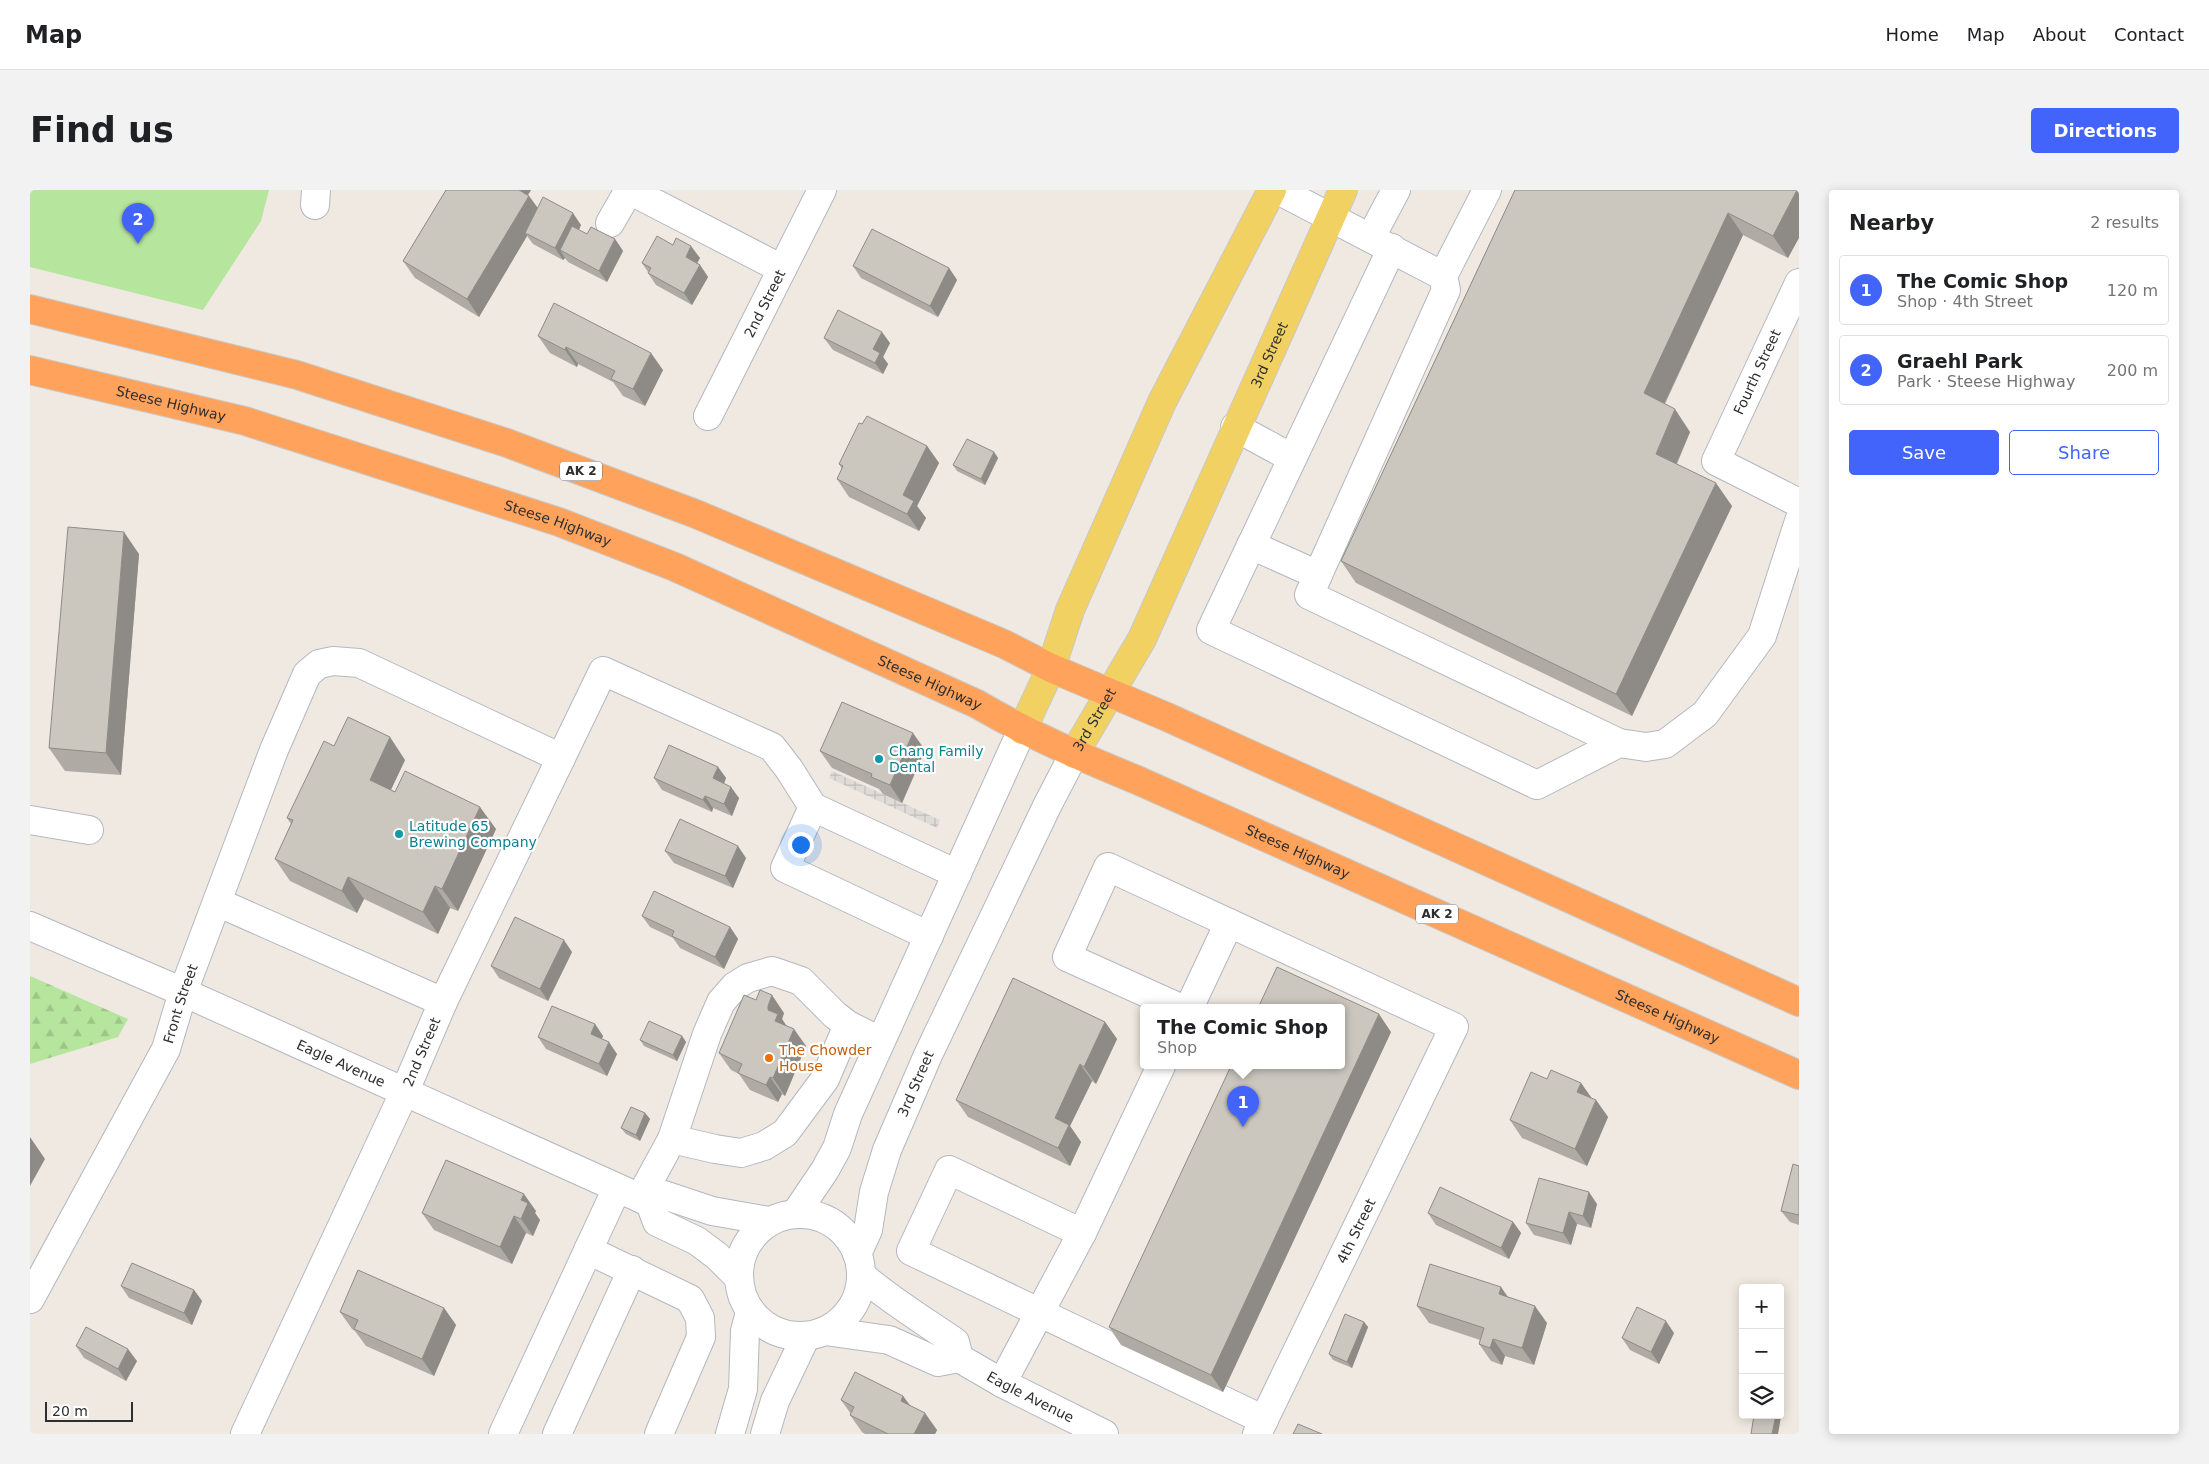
<!DOCTYPE html>
<meta charset="utf-8">
<style>
body{margin:0;font-family:"DejaVu Sans",sans-serif;background:#f2f2f2;color:#202124}
.controls{position:absolute;right:15px;bottom:15px;display:grid;overflow:hidden;border-radius:5px;box-shadow:0 2px 12px #0003}
.controls button{width:45px;height:45px;display:grid;place-items:center;padding:0;border:0;border-bottom:1px solid #e0e0e0;background:#fff;color:#202124;font:25px sans-serif}
.scale{position:absolute;left:15px;bottom:12px;width:88px;box-sizing:border-box;padding-left:5px;border:2px solid #2e2e2e;border-top:0;font-size:14px;line-height:18px;white-space:nowrap;color:#2e2e2e;-webkit-text-stroke:4px #fff;paint-order:stroke}
.you{position:absolute;left:770px;top:654px;width:18px;height:18px;margin:-12px;border:4px solid #fff;border-radius:50%;background:#1a73e8;box-shadow:0 0 0 8px #1a73e833}
.badge{display:grid;place-items:center;width:32px;height:32px;border-radius:50%;background:#4264fb;color:#fff;font-size:16px;font-weight:700}
.pin{position:absolute;translate:-50% -41px;filter:drop-shadow(0 1px 2px #0008)}
.pin::after{content:'';position:absolute;top:26px;width:18px;height:15px;background:inherit;clip-path:polygon(0 0,100% 0,50% 100%)}
.popup{position:absolute;left:1110px;top:814px;width:205px;height:65px;box-sizing:border-box;display:grid;place-content:center;border-radius:5px;background:#fff;filter:drop-shadow(0 1px 4px #0005);font-size:16px;white-space:nowrap;color:#757577}
.popup b{font-size:19px;color:#202124}
.popup::after{content:'';position:absolute;left:50%;top:100%;margin-left:-10px;border:10px solid transparent;border-top-color:#fff}
.list{margin:0;padding:0;list-style:none}
h2{display:flex;justify-content:space-between;align-items:center;height:65px;margin:0;padding:0 20px;font-size:21px}
h2 small{font-size:16px;font-weight:400;color:#757577}
.list li{display:grid;grid-template-columns:32px 1fr auto;gap:15px;align-items:center;box-sizing:border-box;height:70px;margin:0 10px 10px;padding:0 10px;border:1px solid #e0e0e0;border-radius:5px}
.list b{display:block;font-size:19px;white-space:nowrap}
.list p{margin:0;font-size:16px;white-space:nowrap;color:#757577}
.list em{font-size:16px;font-style:normal;color:#757577}
.actions{display:flex;gap:10px;padding:15px 20px}
.actions a{flex:1;padding:11px 0;border:1px solid #4264fb;border-radius:5px;text-align:center;font-size:18px;color:#4264fb}
.actions .main{background:#4264fb;color:#fff}
.icon{flex:none;width:28px;height:28px;fill:none;stroke:currentColor;stroke-width:2;stroke-linecap:round;stroke-linejoin:round}
.map{position:relative;flex:none;width:1769px;height:1244px;overflow:hidden;border-radius:5px}
header{display:flex;align-items:center;gap:30px;box-sizing:border-box;height:70px;padding:0 25px;background:#fff;border-bottom:1px solid #e0e0e0}
header strong{font-size:24px}
nav{display:flex;gap:28px;margin-inline-start:auto;font-size:18px}
.intro{display:flex;align-items:center;justify-content:space-between;box-sizing:border-box;height:120px;padding:0 30px}
h1{margin:0;font-size:35px}
.button{padding:12px 22px;border-radius:5px;background:#4264fb;color:#fff;font-size:18px;font-weight:700}
main{display:flex;gap:30px;padding:0 30px}
aside{flex:1;background:#fff;border-radius:5px;box-shadow:0 2px 12px #0003}
.map>svg:first-child{display:block}
</style>
<header>
<strong>Map</strong>
<nav><a>Home</a><a>Map</a><a>About</a><a>Contact</a></nav>
</header>
<div class="intro"><h1>Find us</h1><a class="button">Directions</a></div>
<main>
<div class="map">
<svg width="1769" height="1244" viewBox="0 0 1769 1244">
<defs>
<pattern id="forest-firs" width="22" height="20" patternUnits="userSpaceOnUse" patternTransform="scale(1.25)"><rect width="22" height="20" fill="#b6e59e"/><path d="M5 1l3.5 6h-7zM16 11l3.5 6h-7z" fill="#9dc588"/></pattern>
<pattern id="plaza-grid" width="8" height="8" patternUnits="userSpaceOnUse" patternTransform="scale(1.25)"><rect width="8" height="8" fill="#dfdcd8"/><path d="M0 4h8M4 0v8" fill="none" stroke="#c0bdba"/></pattern>
</defs>
<rect width="100%" height="100%" fill="#efe9e1"/>
<!-- forest -->
<polygon fill="url(#forest-firs)" points="0,786 98,829 88,847 0,874"/>
<!-- park -->
<polygon fill="#b6e59e" points="0,0 239,0 231,31 173,120 0,77"/>
<!-- plaza -->
<polygon fill="url(#plaza-grid)" points="802,581 910,630 907,638 799,588"/>
<g fill="none" stroke-linecap="round" stroke-linejoin="round">
<defs>
<g id="minor">
<polyline points="1248,0 1413,86"/>
<polyline points="1457,0 1413,86 1416,100 1279,405 1589,553 1616,557 1635,554 1675,524 1732,446 1769,331"/>
<polyline points="285,15 286,0"/>
<polyline points="580,33 599,0 752,79"/>
<polyline points="1341,47 1366,0"/>
<polyline points="1362,58 1181,440 1507,595 1589,553"/>
<polyline points="1769,93 1686,271 1769,313"/>
<path id="s1" d="M 678,226 L 792,0"/>
<polyline points="1205,237 1262,268"/>
<polyline points="1221,355 1288,385"/>
<polyline points="783,617 755,678 899,746"/>
<polyline points="0,630 59,640"/>
<polyline points="187,712 413,812"/>
<path id="s2" d="M 0,736 L 153,802 L 610,1008 L 620,1013 L 627,1032 L 667,1051 L 687,1066 L 708,1087"/>
<polyline points="1150,818 1037,767 1078,677 1424,837 1227,1244"/>
<polyline points="1159,818 1199,733"/>
<polyline points="1131,876 1052,1043 919,980 881,1061 1234,1230"/>
<polyline points="642,949 685,959 711,963 734,956 755,943 795,889 818,835"/>
<polyline points="610,1008 642,949 677,844 691,812 705,796 718,788 742,781 771,791 805,825 818,835 850,851"/>
<polyline points="620,1013 634,1005 682,1021 739,1031"/>
<polyline points="766,1023 795,980 807,958 818,924 992,540"/>
<circle cx="770" cy="1085" r="61"/>
<polyline points="558,1060 660,1109 670,1128 671,1147 629,1244"/>
<path id="s3" d="M 827,1064 L 838,1040 L 844,1002 L 857,960 L 898,865 L 1017,616 L 1044,564"/>
<path d="M 831,1085 C 861,1111 893,1130 925,1152 L 929,1168"/>
<path id="s4" d="M 0,1109 L 136,859 L 153,802 L 244,560 L 277,484 L 289,474 L 303,471 L 329,473 L 531,568"/>
<path id="s5" d="M 795,1141 L 859,1150 L 908,1172 L 929,1168 L 972,1193 L 1074,1244"/>
<polyline points="972,1193 1052,1043"/>
<path id="s6" d="M 215,1244 L 374,903 L 413,812 L 573,481 L 742,557 L 759,579 L 783,617 L 927,684"/>
<polyline points="473,1244 587,998"/>
<polyline points="527,1244 602,1080"/>
<polyline points="700,1244 713,1199 715,1141 720,1122"/>
<polyline points="735,1244 745,1211 776,1146"/>
</g>
<g id="major">
<polyline points="992,540 1021,478 1040,420 1132,212 1242,0"/>
<path id="s7" d="M 1044,564 L 1112,449 L 1313,0"/>
</g>
<g id="highway">
<polyline points="0,119 267,185 477,253 666,324 974,454 1021,478 1137,527 1769,812"/>
<path id="s8" d="M 0,180 L 215,231 L 529,332 L 645,377 L 947,514 C 998,544 1051,567 1107,590 L 1769,885"/>
</g>
</defs>
<!-- minor casing -->
<use href="#minor" stroke="#b4b7c1" stroke-width="30"/>
<!-- major casing -->
<use href="#major" stroke="#c9c9c9" stroke-width="30"/>
<!-- highway casing -->
<use href="#highway" stroke="#c9c9c9" stroke-width="30"/>
<!-- minor -->
<use href="#minor" stroke="#fff" stroke-width="28"/>
<!-- major -->
<use href="#major" stroke="#f2d163" stroke-width="28"/>
<!-- highway -->
<use href="#highway" stroke="#ffa35c" stroke-width="28"/>
</g>
<!-- wall -->
<g fill="#afaba4">
<polygon points="416,0 501,0 498,5 499,6 508,18 551,35 549,40 557,44 585,49 593,61 577,92 538,72 535,68 533,70 503,54 497,46 449,127 385,88 373,71"/>
<polygon points="1485,0 1769,0 1758,68 1713,45 1635,214 1660,242 1647,274 1702,316 1602,526 1326,393 1311,371"/>
<polygon points="643,55 670,68 667,73 670,75 678,87 662,115 626,95 618,83 618,82 612,73"/>
<polygon points="823,76 919,78 927,90 908,127 831,88"/>
<polygon points="508,146 633,180 615,216 593,206 583,192 548,174 547,177 520,163"/>
<polygon points="794,148 860,153 853,167 858,174 853,184 803,160"/>
<polygon points="832,234 897,256 909,273 887,316 896,328 889,341 819,307 807,289 812,279 809,274"/>
<polygon points="964,262 968,268 955,295 927,281 923,275"/>
<polygon points="109,364 91,585 35,581 19,558"/>
<polygon points="304,556 375,570 361,600 466,639 428,721 420,718 408,744 334,709 327,723 260,691 245,669 261,634 257,628"/>
<polygon points="895,560 872,613 853,604 849,599 802,578 790,561"/>
<polygon points="688,577 696,588 694,594 709,608 702,626 683,618 682,622 632,600 624,588"/>
<polygon points="635,661 716,668 703,698 644,673"/>
<polygon points="612,726 700,737 708,749 694,779 650,758 643,748 620,737"/>
<polygon points="542,762 518,811 469,788 461,776"/>
<polygon points="754,823 752,829 756,836 776,856 755,906 752,904 748,912 720,900 709,884 701,880 689,863"/>
<polygon points="1075,832 1087,849 1066,894 1062,891 1040,936 1051,952 1040,976 938,927 926,910"/>
<polygon points="565,834 573,846 572,849 587,864 577,886 516,859 508,847"/>
<polygon points="1361,842 1193,1202 1091,1155 1079,1137"/>
<polygon points="652,846 656,852 647,871 614,856 610,850"/>
<polygon points="1517,889 1551,893 1562,909 1566,910 1578,927 1557,976 1492,948 1480,930"/>
<polygon points="615,923 620,929 610,951 596,944 591,938"/>
<polygon points="1769,976 1769,1035 1760,1032 1751,1021"/>
<polygon points="1567,1014 1561,1038 1547,1034 1541,1055 1504,1045 1496,1033"/>
<polygon points="506,1021 505,1023 510,1030 503,1046 496,1043 482,1074 404,1040 392,1023"/>
<polygon points="1398,1023 1483,1032 1491,1043 1479,1069 1406,1035"/>
<polygon points="91,1096 164,1100 172,1111 162,1135 99,1108"/>
<polygon points="1478,1107 1517,1133 1504,1175 1475,1166 1472,1175 1461,1171 1449,1154 1450,1150 1399,1133 1387,1116"/>
<polygon points="414,1118 426,1135 404,1186 336,1156 325,1141 322,1139 310,1122"/>
<polygon points="1334,1132 1338,1137 1322,1178 1303,1170 1299,1164"/>
<polygon points="1644,1143 1629,1174 1600,1160 1592,1148"/>
<polygon points="46,1156 107,1171 96,1191 54,1168"/>
<polygon points="873,1206 880,1215 907,1240 905,1244 835,1244 832,1242 820,1225 821,1224 811,1210"/>
</g>
<!-- shaded-wall -->
<g fill="#8e8b86">
<polygon points="485,0 501,0 493,12"/>
<polygon points="1767,0 1769,0 1769,48 1758,68 1743,46"/>
<polygon points="499,6 511,23 495,43 497,46 449,127 437,109"/>
<polygon points="543,23 551,35 537,64 530,60 535,68 533,70 525,58"/>
<polygon points="1698,23 1713,45 1629,225 1614,203"/>
<polygon points="585,49 593,61 577,92 569,81"/>
<polygon points="661,56 670,68 664,79 656,67"/>
<polygon points="670,75 678,87 662,115 654,103"/>
<polygon points="919,78 927,90 908,127 900,116"/>
<polygon points="852,142 860,153 853,167 858,174 853,184 845,173 843,159"/>
<polygon points="536,157 548,174 547,177 535,160"/>
<polygon points="621,163 633,180 615,216 603,199"/>
<polygon points="1645,219 1660,242 1641,286 1626,264"/>
<polygon points="897,256 909,273 887,316 896,328 889,341 877,324 873,305"/>
<polygon points="964,262 968,268 955,295 951,289"/>
<polygon points="1686,293 1702,316 1602,526 1586,504"/>
<polygon points="94,342 109,364 91,585 76,563"/>
<polygon points="883,543 895,560 872,613 860,595"/>
<polygon points="360,547 375,570 355,612 340,590"/>
<polygon points="688,577 696,588 691,600 683,588"/>
<polygon points="701,597 709,608 702,626 694,614"/>
<polygon points="675,606 683,618 682,622 673,610"/>
<polygon points="450,617 466,639 428,721 412,699"/>
<polygon points="708,656 716,668 703,698 695,686"/>
<polygon points="318,687 334,709 327,723 312,701"/>
<polygon points="405,696 420,718 408,744 393,722"/>
<polygon points="700,737 708,749 694,779 685,767"/>
<polygon points="534,750 542,762 518,811 510,799"/>
<polygon points="742,805 754,823 752,829 760,841 745,831 738,820 738,816"/>
<polygon points="1349,824 1361,842 1193,1202 1181,1185"/>
<polygon points="1075,832 1087,849 1066,894 1054,877"/>
<polygon points="565,834 573,846 569,855 561,844"/>
<polygon points="764,839 776,856 755,906 743,888"/>
<polygon points="652,846 656,852 647,871 643,865"/>
<polygon points="579,852 587,864 577,886 569,874"/>
<polygon points="1050,874 1062,891 1040,936 1051,952 1040,976 1028,958 1025,928"/>
<polygon points="740,887 752,904 748,912 736,895"/>
<polygon points="1551,893 1563,910 1547,902"/>
<polygon points="1566,910 1578,927 1557,976 1545,959"/>
<polygon points="615,923 620,929 610,951 606,945"/>
<polygon points="0,947 15,969 0,996"/>
<polygon points="1559,1002 1567,1014 1561,1038 1553,1026"/>
<polygon points="494,1004 506,1021 505,1023 510,1030 503,1046 491,1029 491,1010"/>
<polygon points="1539,1022 1547,1034 1541,1055 1533,1043"/>
<polygon points="484,1026 496,1043 482,1074 470,1057"/>
<polygon points="1483,1032 1491,1043 1479,1069 1471,1058"/>
<polygon points="1471,1097 1483,1114 1469,1104"/>
<polygon points="164,1100 172,1111 162,1135 154,1123"/>
<polygon points="1505,1116 1517,1133 1504,1175 1492,1158"/>
<polygon points="414,1118 426,1135 404,1186 392,1169"/>
<polygon points="1636,1131 1644,1143 1629,1174 1621,1162"/>
<polygon points="1334,1132 1338,1137 1322,1178 1317,1172"/>
<polygon points="1463,1149 1475,1166 1472,1175 1460,1158"/>
<polygon points="98,1159 107,1171 96,1191 88,1179"/>
<polygon points="873,1206 885,1223 871,1211"/>
<polygon points="1750,1218 1752,1221 1748,1244 1742,1244 1746,1225 1750,1225"/>
<polygon points="895,1223 907,1240 905,1244 884,1244"/>
</g>
<!-- building -->
<g fill="#cbc7bf" stroke="#8e8b86">
<polygon points="416,0 489,0 499,6 437,109 373,71"/>
<polygon points="1485,0 1767,0 1743,46 1698,23 1614,203 1645,219 1626,264 1686,293 1586,504 1311,371"/>
<polygon points="513,7 543,23 525,58 495,43"/>
<polygon points="542,36 557,44 561,37 585,49 569,81 530,60"/>
<polygon points="842,39 919,78 900,116 823,76"/>
<polygon points="627,46 643,55 646,48 661,56 656,67 670,75 654,103 618,83 621,78 612,73"/>
<polygon points="524,113 621,163 603,199 581,189 585,181 536,157 535,160 508,146"/>
<polygon points="808,120 852,142 843,159 850,163 845,173 794,148"/>
<polygon points="837,226 897,256 873,305 884,311 877,324 807,289 813,276 809,274 829,233 832,234"/>
<polygon points="937,249 964,262 951,289 923,275"/>
<polygon points="38,337 94,342 76,563 19,558"/>
<polygon points="812,512 883,543 860,595 841,587 842,584 790,561"/>
<polygon points="318,527 360,547 340,590 365,602 375,581 450,617 412,699 405,696 393,722 318,687 312,701 245,669 263,630 257,628 294,551 304,556"/>
<polygon points="639,555 688,577 683,588 701,597 694,614 675,606 673,610 624,588"/>
<polygon points="650,629 708,656 695,686 635,661"/>
<polygon points="624,701 700,737 685,767 642,746 644,741 612,726"/>
<polygon points="485,727 534,750 510,799 461,776"/>
<polygon points="1247,777 1349,824 1181,1185 1079,1137 1201,876 1312,876 1312,818 1228,818"/>
<polygon points="983,788 1075,832 1054,877 1050,874 1025,928 1039,935 1028,958 926,910"/>
<polygon points="730,800 742,805 738,816 738,820 748,824 745,831 764,839 743,888 740,887 736,895 708,883 712,874 689,863 714,805 726,810"/>
<polygon points="522,816 565,834 561,844 579,852 569,874 508,847"/>
<polygon points="619,831 652,846 643,865 610,850"/>
<polygon points="1521,880 1551,893 1547,902 1566,910 1545,959 1480,930 1501,882 1517,889"/>
<polygon points="601,917 615,923 606,945 591,938"/>
<polygon points="416,970 494,1004 491,1010 498,1013 491,1029 484,1026 470,1057 392,1023"/>
<polygon points="1763,974 1769,976 1769,1025 1751,1021"/>
<polygon points="1509,988 1559,1002 1553,1026 1539,1022 1533,1043 1496,1033"/>
<polygon points="1410,997 1483,1032 1471,1058 1398,1023"/>
<polygon points="102,1073 164,1100 154,1123 91,1096"/>
<polygon points="1400,1074 1471,1097 1469,1104 1505,1116 1492,1158 1463,1149 1460,1158 1449,1154 1454,1138 1387,1116"/>
<polygon points="328,1080 414,1118 392,1169 324,1139 328,1130 310,1122"/>
<polygon points="1607,1117 1636,1131 1621,1162 1592,1148"/>
<polygon points="1315,1124 1334,1132 1317,1172 1299,1164"/>
<polygon points="56,1137 98,1159 88,1179 46,1156"/>
<polygon points="825,1182 873,1206 871,1211 895,1223 884,1244 858,1244 820,1225 824,1217 811,1210"/>
<polygon points="1724,1225 1746,1225 1742,1244 1721,1244"/>
<polygon points="1268,1234 1292,1244 1263,1244"/>
</g>
<!-- markers -->
<g fill="#0f9aa8" stroke="#fff" stroke-width="2">
<circle cx="849" cy="569" r="5"/>
<circle cx="369" cy="644" r="5"/>
</g>
<circle fill="#e8710a" stroke="#fff" stroke-width="2" cx="739" cy="868" r="5"/>
<g text-anchor="middle" stroke-width="4.5" stroke-linejoin="round" paint-order="stroke">
<!-- shield labels -->
<g fill="#fff" stroke="#6d6d6d" stroke-width="1">
<rect x="530" y="271.5" width="42" height="19" rx="4"/>
<rect x="1386" y="714.5" width="42" height="19" rx="4"/>
</g>
<g font-size="12" font-weight="bold" fill="#2e2e2e">
<text x="551" y="285">AK 2</text>
<text x="1407" y="728">AK 2</text>
</g>
<!-- street labels -->
<g font-size="14" fill="#2e2e2e" stroke="#fff">
<text dy="5" stroke="none"><textPath href="#s1" startOffset="126">2nd Street</textPath></text>
<text dy="5" stroke="none"><textPath href="#s7" startOffset="445">3rd Street</textPath></text>
<text transform="translate(1727 182) rotate(-65)" y="5">Fourth Street</text>
<text dy="5" stroke="none"><textPath href="#s8" startOffset="145">Steese Highway</textPath></text>
<text dy="5" stroke="none"><textPath href="#s8" startOffset="550">Steese Highway</textPath></text>
<text dy="5" stroke="none"><textPath href="#s8" startOffset="955">Steese Highway</textPath></text>
<text dy="5" stroke="none"><textPath href="#s7" startOffset="40">3rd Street</textPath></text>
<text dy="5" stroke="none"><textPath href="#s8" startOffset="1360">Steese Highway</textPath></text>
<text dy="5" stroke="none"><textPath href="#s4" startOffset="332">Front Street</textPath></text>
<text dy="5" stroke="none"><textPath href="#s8" startOffset="1765">Steese Highway</textPath></text>
<text dy="5" stroke="none"><textPath href="#s6" startOffset="421">2nd Street</textPath></text>
<text dy="5" stroke="none"><textPath href="#s2" startOffset="340">Eagle Avenue</textPath></text>
<text dy="5" stroke="none"><textPath href="#s3" startOffset="181">3rd Street</textPath></text>
<text transform="translate(1326 1041) rotate(-64)" y="5">4th Street</text>
<text dy="5" stroke="none"><textPath href="#s5" startOffset="221">Eagle Avenue</textPath></text>
</g>
<!-- culture labels -->
<g font-size="14" fill="#0d838f" stroke="#fff" text-anchor="start">
<text x="859" y="566">Chang Family<tspan x="859" dy="16">Dental</tspan></text>
<text x="379" y="641">Latitude 65<tspan x="379" dy="16">Brewing Company</tspan></text>
</g>
<!-- food labels -->
<g font-size="14" fill="#c56008" stroke="#fff" text-anchor="start">
<text x="749" y="865">The Chowder<tspan x="749" dy="16">House</tspan></text>
</g>
</g>
</svg>
<div class="controls">
<button>+</button>
<button>−</button>
<button><svg class="icon" aria-label="layers" viewBox="0 0 24 24"><path d="M12 4l9 5-9 5-9-5zM3 14l9 5 9-5"/></svg></button>
</div>
<div class="scale">20 m</div>
<div class="you"></div>
<div class="pin badge" style="left:1213px;top:937px">1</div>
<div class="popup"><b>The Comic Shop</b>Shop</div>
<div class="pin badge" style="left:108px;top:54px">2</div>
</div>
<aside>
<h2>Nearby<small>2 results</small></h2>
<ul class="list">
<li><span class="badge">1</span><div><b>The Comic Shop</b><p>Shop · 4th Street</p></div><em>120 m</em></li>
<li><span class="badge">2</span><div><b>Graehl Park</b><p>Park · Steese Highway</p></div><em>200 m</em></li>
</ul>
<div class="actions"><a class="main">Save</a><a>Share</a></div>
</aside>
</main>
